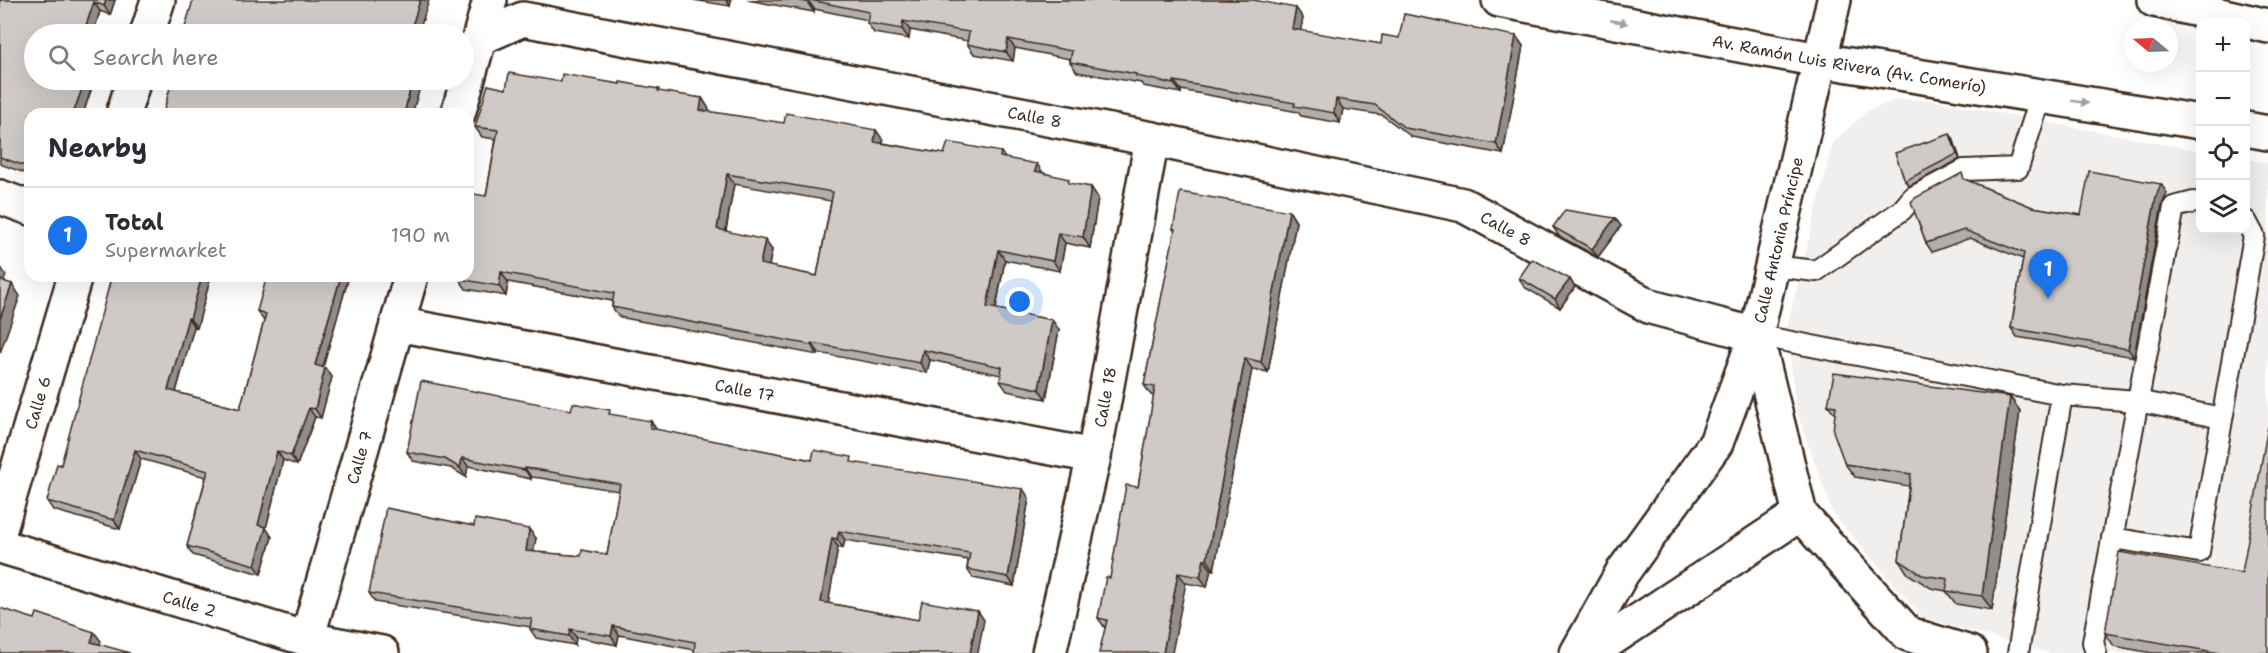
<!DOCTYPE html>
<meta charset="utf-8">
<style>
body{margin:0;font-family:"Shantell Sans",sans-serif;background:#f7f7f7;color:#2b2b33}
.controls{position:absolute;right:18px;top:18px;display:grid;overflow:hidden;border-radius:12px;box-shadow:0 6px 24px #0002}
.controls button{width:54px;height:54px;display:grid;place-items:center;padding:0;border:0;border-bottom:2px solid #e1e1e2;background:#fff;color:#2b2b33;font:30px sans-serif}
.compass{position:absolute;left:2124px;top:18px;width:54px;height:54px;border-radius:50%;background:#fff;box-shadow:0 6px 24px #0002;rotate:289deg}
.you{position:absolute;left:1020px;top:302px;width:21px;height:21px;margin:-15px;border:4px solid #fff;border-radius:50%;background:#1a73e8;box-shadow:0 0 0 9px #1a73e833}
.badge{display:grid;place-items:center;width:39px;height:39px;border-radius:50%;background:#1a73e8;color:#fff;font-size:20px;font-weight:700}
.pin{position:absolute;translate:-50% -50px;filter:drop-shadow(0 2px 3px #0008)}
.pin::after{content:'';position:absolute;top:32px;width:21px;height:18px;background:inherit;clip-path:polygon(0 0,100% 0,50% 100%)}
.list{margin:0;padding:0;list-style:none}
h2{display:flex;justify-content:space-between;align-items:center;height:78px;margin:0;padding:0 24px;font-size:26px}
h2 small{font-size:20px;font-weight:400;color:#7c7c81}
.list li{display:grid;grid-template-columns:39px 1fr auto;gap:18px;align-items:center;box-sizing:border-box;height:96px;padding:0 24px;border-top:2px solid #e1e1e2}
.list b{display:block;font-size:22px;white-space:nowrap}
.list p{margin:0;font-size:20px;white-space:nowrap;color:#7c7c81}
.list em{font-size:20px;font-style:normal;color:#7c7c81}
.icon{flex:none;width:33px;height:33px;fill:none;stroke:currentColor;stroke-width:2;stroke-linecap:round;stroke-linejoin:round}
.map{position:relative;flex:none;width:2268px;height:653px;overflow:hidden}
.search{position:absolute;background:#fff;box-shadow:0 6px 24px #0002;left:24px;top:24px;width:450px;height:66px;display:flex;align-items:center;gap:15px;box-sizing:border-box;padding:0 21px;border-radius:33px;color:#7c7c81;font-size:22px}
.panel{position:absolute;background:#fff;box-shadow:0 6px 24px #0002;left:24px;top:108px;width:450px;height:174px;border-radius:18px}
.map>svg:first-child{display:block}
</style>
<div class="map">
<svg width="2268" height="653" viewBox="0 0 2268 653">
<rect width="100%" height="100%" fill="#fff"/>
<filter id="ink" filterUnits="userSpaceOnUse"><feTurbulence type="fractalNoise" baseFrequency=".0167" numOctaves="2"/><feDisplacementMap in="SourceGraphic" scale="12" xChannelSelector="R" yChannelSelector="G"/><feConvolveMatrix kernelMatrix="1 2 1 2 8 2 1 2 1" color-interpolation-filters="sRGB"/></filter>
<g filter="url(#ink)">
<!-- built -->
<polygon fill="#f1efee" points="1897,99 1931,100 2200,151 2200,230 2246,230 2246,159 2268,163 2268,653 2049,653 1923,618 1833,514 1796,410 1787,327 1833,142 1868,111"/>
<g fill="none" stroke-linecap="round" stroke-linejoin="round">
<defs>
<g id="service">
<polyline points="1772,266 1816,271 1902,210 1913,197 1964,170 2018,168 2041,96"/>
<polyline points="1756,335 2062,395 2137,401 2222,418"/>
<polyline points="2112,538 2199,552 2254,236 2246,221"/>
<polyline points="2018,653 2062,395"/>
<polyline points="2096,653 2093,642 2174,207 2194,202 2200,203"/>
</g>
<g id="minor">
<polyline points="1834,0 1756,335 1800,514 1908,634 1970,653"/>
<polyline points="147,34 158,0"/>
<path id="s1" d="M 480,38 L 523,19 L 1152,139 L 1463,205 L 1651,307 L 1756,335 L 1716,443 L 1622,573 L 1577,653"/>
<polyline points="123,114 134,80"/>
<polyline points="458,114 490,0"/>
<polyline points="0,197 30,208"/>
<path id="s2" d="M 397,324 L 1094,456"/>
<path id="s3" d="M 0,529 L 75,276"/>
<path id="s4" d="M 0,546 L 307,639 L 382,653"/>
<path id="s5" d="M 307,639 L 411,276"/>
<path id="s6" d="M 1049,653 L 1094,456 L 1152,139"/>
<polyline points="1590,653 1800,514"/>
</g>
<g id="primary">
<path id="s7" d="M 1499,0 L 1819,60 L 2200,122"/>
<polyline points="2154,0 2268,26"/>
<polyline points="2246,129 2268,133"/>
</g>
</defs>
<!-- service casing -->
<use href="#service" stroke="#3b2a1e" stroke-width="24"/>
<!-- minor casing -->
<use href="#minor" stroke="#3b2a1e" stroke-width="38"/>
<!-- primary casing -->
<use href="#primary" stroke="#3b2a1e" stroke-width="38"/>
<!-- service -->
<use href="#service" stroke="#fff" stroke-width="20"/>
<!-- minor -->
<use href="#minor" stroke="#fff" stroke-width="33"/>
<!-- primary -->
<use href="#primary" stroke="#fff" stroke-width="33"/>
</g>
<!-- wall -->
<g fill="#b2aeab" stroke="#3b2a1e" stroke-width="1.5" fill-rule="evenodd">
<polygon points="0,0 115,0 110,15 100,11 93,34 34,34 34,80 90,80 93,84 83,114 30,114 30,175 0,164"/>
<polygon points="693,0 731,0 730,6"/>
<polygon points="747,0 1253,0 1303,18 1300,31 1381,44 1399,38 1516,36 1523,46 1503,154 1412,137 1382,115 1343,109 1340,123 1301,116 1298,112 1181,90 1181,93 1143,86 1141,83 1077,72 1070,62 1070,59 1015,48 1013,61 974,54 967,44 968,41 910,30 909,39 874,33 867,23 868,20 814,9 814,12"/>
<path d="M 561,82 L 661,92 L 702,98 L 709,109 L 708,112 L 883,140 L 883,143 L 944,154 L 1001,152 L 1005,158 L 1043,173 L 1072,184 L 1091,187 L 1098,198 L 1090,248 L 1065,243 L 1060,271 L 1005,260 L 996,309 L 1052,320 L 1059,330 L 1046,399 L 1007,391 L 1000,381 L 1001,375 L 930,360 L 927,373 L 819,353 L 818,355 L 619,317 L 612,307 L 612,301 L 508,282 L 506,296 L 466,289 L 459,279 L 486,196 L 496,139 L 482,137 L 475,127 L 506,89 ZM 734,184 L 831,201 L 817,276 L 769,266 L 772,250 L 726,231 Z"/>
<polygon points="1953,138 1960,159 1909,186 1905,181"/>
<polygon points="1967,180 2032,207 2081,215 2167,193 2162,205 2134,357 2017,337 2011,328 2023,259 1970,238 1932,252 1926,243"/>
<polygon points="1289,211 1296,222 1268,372 1252,369 1214,570 1211,569 1207,587 1186,583 1105,628 1098,618 1138,487 1154,396 1151,395 1144,385 1175,231 1173,229"/>
<polygon points="1615,218 1621,226 1598,257 1559,236 1553,227"/>
<polygon points="115,276 211,276 197,328 194,327 176,392 240,409 264,321 257,311 281,278 349,276 323,367 332,377 321,418 315,417 297,465 283,460 266,528 272,537 261,574 193,555 187,546 206,477 141,459 120,529 53,510 47,501 61,465"/>
<polygon points="1519,278 1575,287 1560,308 1524,287"/>
<polygon points="2010,397 2020,411 1992,610 1956,604 1946,591 1931,588 1908,574 1899,560 1909,486 1855,477 1845,464 1835,414 1828,405"/>
<polygon points="571,410 613,415 657,430 812,460 856,463 1029,498 1014,586 973,578 967,569 968,560 845,540 843,548 838,547 828,603 918,620 984,620 694,650 619,635 617,645 576,637 575,645 536,638 530,629 531,627 375,602 369,593 536,538 533,552 581,556 607,555 619,491 540,478 531,477 531,479 468,466 466,477 451,468 413,461 407,452"/>
<polygon points="2105,633 2268,653 2152,653 2114,646"/>
</g>
<!-- shaded-wall -->
<g fill="#918d8b" stroke="#3b2a1e" stroke-width="1.5">
<polygon points="106,0 115,0 110,15 104,6"/>
<polygon points="420,0 429,0 419,32 421,34 413,34 412,26"/>
<polygon points="726,0 731,0 730,6"/>
<polygon points="808,0 814,9 814,12 807,2"/>
<polygon points="94,2 100,11 93,34 83,34"/>
<polygon points="1296,8 1303,18 1299,39 1292,29"/>
<polygon points="903,21 910,30 909,39 902,29"/>
<polygon points="1516,36 1523,46 1503,154 1496,144"/>
<polygon points="1008,39 1015,48 1013,61 1006,52"/>
<polygon points="85,80 90,80 93,84 83,114 73,114"/>
<polygon points="1174,81 1181,90 1181,93 1174,84"/>
<polygon points="412,82 419,91 412,114 404,114"/>
<polygon points="702,98 709,109 707,120 700,110"/>
<polygon points="1336,99 1343,109 1340,123 1334,113"/>
<polygon points="876,130 883,140 881,152 874,142"/>
<polygon points="1950,134 1953,138 1960,159 1957,154"/>
<polygon points="1037,164 1044,174 1035,171"/>
<polygon points="727,174 734,184 724,239 717,229"/>
<polygon points="2161,184 2167,193 2162,205 2134,357 2128,349 2156,196"/>
<polygon points="1091,187 1098,198 1090,248 1083,237"/>
<polygon points="1289,211 1296,222 1268,372 1261,362"/>
<polygon points="1615,218 1621,226 1598,257 1592,249"/>
<polygon points="1058,233 1065,243 1060,271 1053,261"/>
<polygon points="765,240 772,250 767,274 760,264"/>
<polygon points="998,250 1005,260 994,317 987,307"/>
<polygon points="0,266 6,275 1,289 0,288"/>
<polygon points="501,272 508,282 506,296 499,286"/>
<polygon points="202,276 211,276 197,328 190,319"/>
<polygon points="341,276 349,276 321,374 315,365"/>
<polygon points="1570,279 1575,287 1560,308 1555,299"/>
<polygon points="12,284 20,296 0,353 0,319"/>
<polygon points="188,318 194,327 174,399 168,390"/>
<polygon points="1052,320 1059,330 1046,399 1039,389"/>
<polygon points="812,343 819,353 818,355 811,345"/>
<polygon points="923,350 930,360 927,373 920,363"/>
<polygon points="1245,358 1252,369 1214,570 1207,559"/>
<polygon points="325,368 332,377 321,418 315,409"/>
<polygon points="2010,397 2020,411 1992,610 1982,596"/>
<polygon points="309,408 315,417 297,465 291,456"/>
<polygon points="651,421 657,430 650,428"/>
<polygon points="135,450 141,459 120,529 114,520"/>
<polygon points="277,451 283,460 266,528 272,537 261,574 255,565 258,525"/>
<polygon points="462,458 468,466 466,477 460,468"/>
<polygon points="525,468 531,477 531,479 525,470"/>
<polygon points="1023,489 1029,498 1014,586 1008,577"/>
<polygon points="529,529 536,538 532,560 526,551"/>
<polygon points="839,531 845,540 843,548 837,539"/>
<polygon points="832,538 838,547 827,611 821,602"/>
<polygon points="1204,559 1211,569 1207,587 1200,577"/>
<polygon points="1178,573 1186,583 1172,653 1163,653"/>
<polygon points="978,611 984,620 978,653 970,653"/>
<polygon points="613,626 619,635 617,645 611,636"/>
<polygon points="570,629 576,637 575,645 569,636"/>
<polygon points="94,632 101,641 97,651 91,642"/>
</g>
<!-- building -->
<g fill="#cfcac7" stroke="#3b2a1e" stroke-width="1.5" fill-rule="evenodd">
<polygon points="0,0 106,0 104,6 94,2 83,34 34,34 34,80 85,80 73,114 30,114 30,168 0,157"/>
<polygon points="193,0 420,0 412,26 416,27 413,34 183,34"/>
<polygon points="795,0 807,0 807,2"/>
<polygon points="810,0 1253,0 1296,8 1292,29 1381,44 1382,35 1399,38 1404,14 1516,36 1496,144 1405,128 1375,105 1336,99 1334,113 1294,106 1295,103 1174,81 1174,84 1136,76 1136,74 1070,62 1072,51 1008,39 1006,52 967,44 969,32 903,21 902,29 867,23 869,12"/>
<path d="M 509,73 L 561,82 L 562,74 L 620,84 L 620,82 L 659,89 L 658,91 L 702,98 L 700,110 L 784,123 L 786,113 L 876,130 L 874,142 L 944,154 L 948,142 L 1001,152 L 1000,157 L 1037,164 L 1035,171 L 1069,179 L 1068,183 L 1091,187 L 1083,237 L 1058,233 L 1053,261 L 998,250 L 987,307 L 1052,320 L 1039,389 L 1000,381 L 1002,367 L 923,350 L 920,363 L 812,343 L 811,345 L 612,307 L 614,293 L 501,272 L 499,286 L 459,279 L 460,276 L 468,276 L 468,228 L 474,194 L 486,196 L 498,130 L 475,127 L 488,85 L 506,89 ZM 727,174 L 833,192 L 817,276 L 760,264 L 765,240 L 717,229 Z"/>
<polygon points="172,80 404,80 412,82 404,114 163,114"/>
<polygon points="1950,134 1957,154 1905,181 1895,153"/>
<polygon points="2089,171 2161,184 2156,196 2128,349 2011,328 2024,253 1964,230 1926,243 1911,202 1915,198 1962,173 1964,179 2032,207 2081,215"/>
<polygon points="1180,192 1289,211 1261,362 1245,358 1207,559 1204,559 1200,577 1178,573 1163,653 1099,653 1107,620 1098,618 1106,577 1110,578 1126,485 1138,487 1155,387 1144,385 1175,229 1173,229"/>
<polygon points="1565,210 1615,218 1592,249 1553,227"/>
<polygon points="1532,259 1570,279 1555,299 1519,278"/>
<polygon points="115,276 202,276 190,319 188,318 168,390 240,409 266,314 257,311 267,276 273,276 281,278 281,276 341,276 315,365 325,368 315,409 309,408 291,456 277,451 258,525 266,527 255,565 187,546 208,471 135,450 114,520 47,501 57,464 61,465 110,282"/>
<polygon points="0,280 12,284 0,319"/>
<polygon points="1834,373 2010,397 1982,596 1946,591 1948,579 1922,575 1899,560 1911,474 1845,464 1833,431 1836,406 1828,405"/>
<polygon points="421,381 571,410 573,403 610,410 609,414 651,421 650,428 812,460 814,450 852,457 851,462 1023,489 1008,577 967,569 970,553 839,531 837,539 832,538 821,602 918,620 922,601 978,611 970,653 694,653 695,642 613,626 611,636 570,629 569,636 530,629 532,619 369,593 386,508 474,526 475,519 529,529 526,551 581,556 582,550 607,555 620,484 534,469 525,468 525,470 462,458 460,468 445,459 407,452"/>
<polygon points="2268,426 2268,653 2220,653 2105,633 2119,552 2242,573"/>
<polygon points="0,608 35,619 37,613 94,632 91,642 130,653 0,653"/>
</g>
<!-- one-way arrows -->
<defs><path id="oneway-solid" d="M-6-.8H1V-3.2L6.5 0L1 3.2V.8H-6Z" transform="scale(1.5)"/></defs>
<g fill="#a79f9a">
<use href="#oneway-solid" transform="translate(1619 22) rotate(11)"/>
<use href="#oneway-solid" transform="translate(2080 102) rotate(9)"/>
</g>
</g>
<g text-anchor="middle" stroke-width="4.5" stroke-linejoin="round" paint-order="stroke">
<!-- street labels -->
<g font-size="16" fill="#3b2a1e" stroke="#fff">
<text dy="6" stroke="none"><textPath href="#s7" startOffset="356">Av. Ramón Luis Rivera (Av. Comerío)</textPath></text>
<text dy="6" stroke="none"><textPath href="#s1" startOffset="568">Calle 8</textPath></text>
<text dy="6" stroke="none"><textPath href="#s1" startOffset="1054">Calle 8</textPath></text>
<text transform="translate(1778 240) rotate(-77)" y="6">Calle Antonia Príncipe</text>
<text dy="6" stroke="none"><textPath href="#s2" startOffset="354">Calle 17</textPath></text>
<text dy="6" stroke="none"><textPath href="#s6" startOffset="262">Calle 18</textPath></text>
<text dy="6" stroke="none"><textPath href="#s3" startOffset="132">Calle 6</textPath></text>
<text dy="6" stroke="none"><textPath href="#s5" startOffset="189">Calle 7</textPath></text>
<text dy="6" stroke="none"><textPath href="#s4" startOffset="198">Calle 2</textPath></text>
</g>
</g>
</svg>
<div class="controls">
<button>+</button>
<button>−</button>
<button><svg class="icon" aria-label="locate" viewBox="0 0 24 24"><circle cx="12" cy="12" r="6"/><path d="M12 2v4M12 18v4M2 12h4M18 12h4"/></svg></button>
<button><svg class="icon" aria-label="layers" viewBox="0 0 24 24"><path d="M12 4l9 5-9 5-9-5zM3 14l9 5 9-5"/></svg></button>
</div>
<svg class="compass" viewBox="-18 -18 36 36"><path d="M0-13l5 13h-10z" fill="#e53935"/><path d="M0 13l5-13h-10z" fill="#7c7c81"/></svg>
<div class="you"></div>
<div class="pin badge" style="left:2048px;top:299px">1</div>
<div class="search"><svg class="icon" aria-label="search" viewBox="0 0 24 24"><circle cx="10" cy="10" r="6"/><path d="M15 15l6 6"/></svg>Search here</div>
<section class="panel">
<h2>Nearby<small></small></h2>
<ul class="list">
<li><span class="badge">1</span><div><b>Total</b><p>Supermarket</p></div><em>190 m</em></li>
</ul>
</section>
</div>
